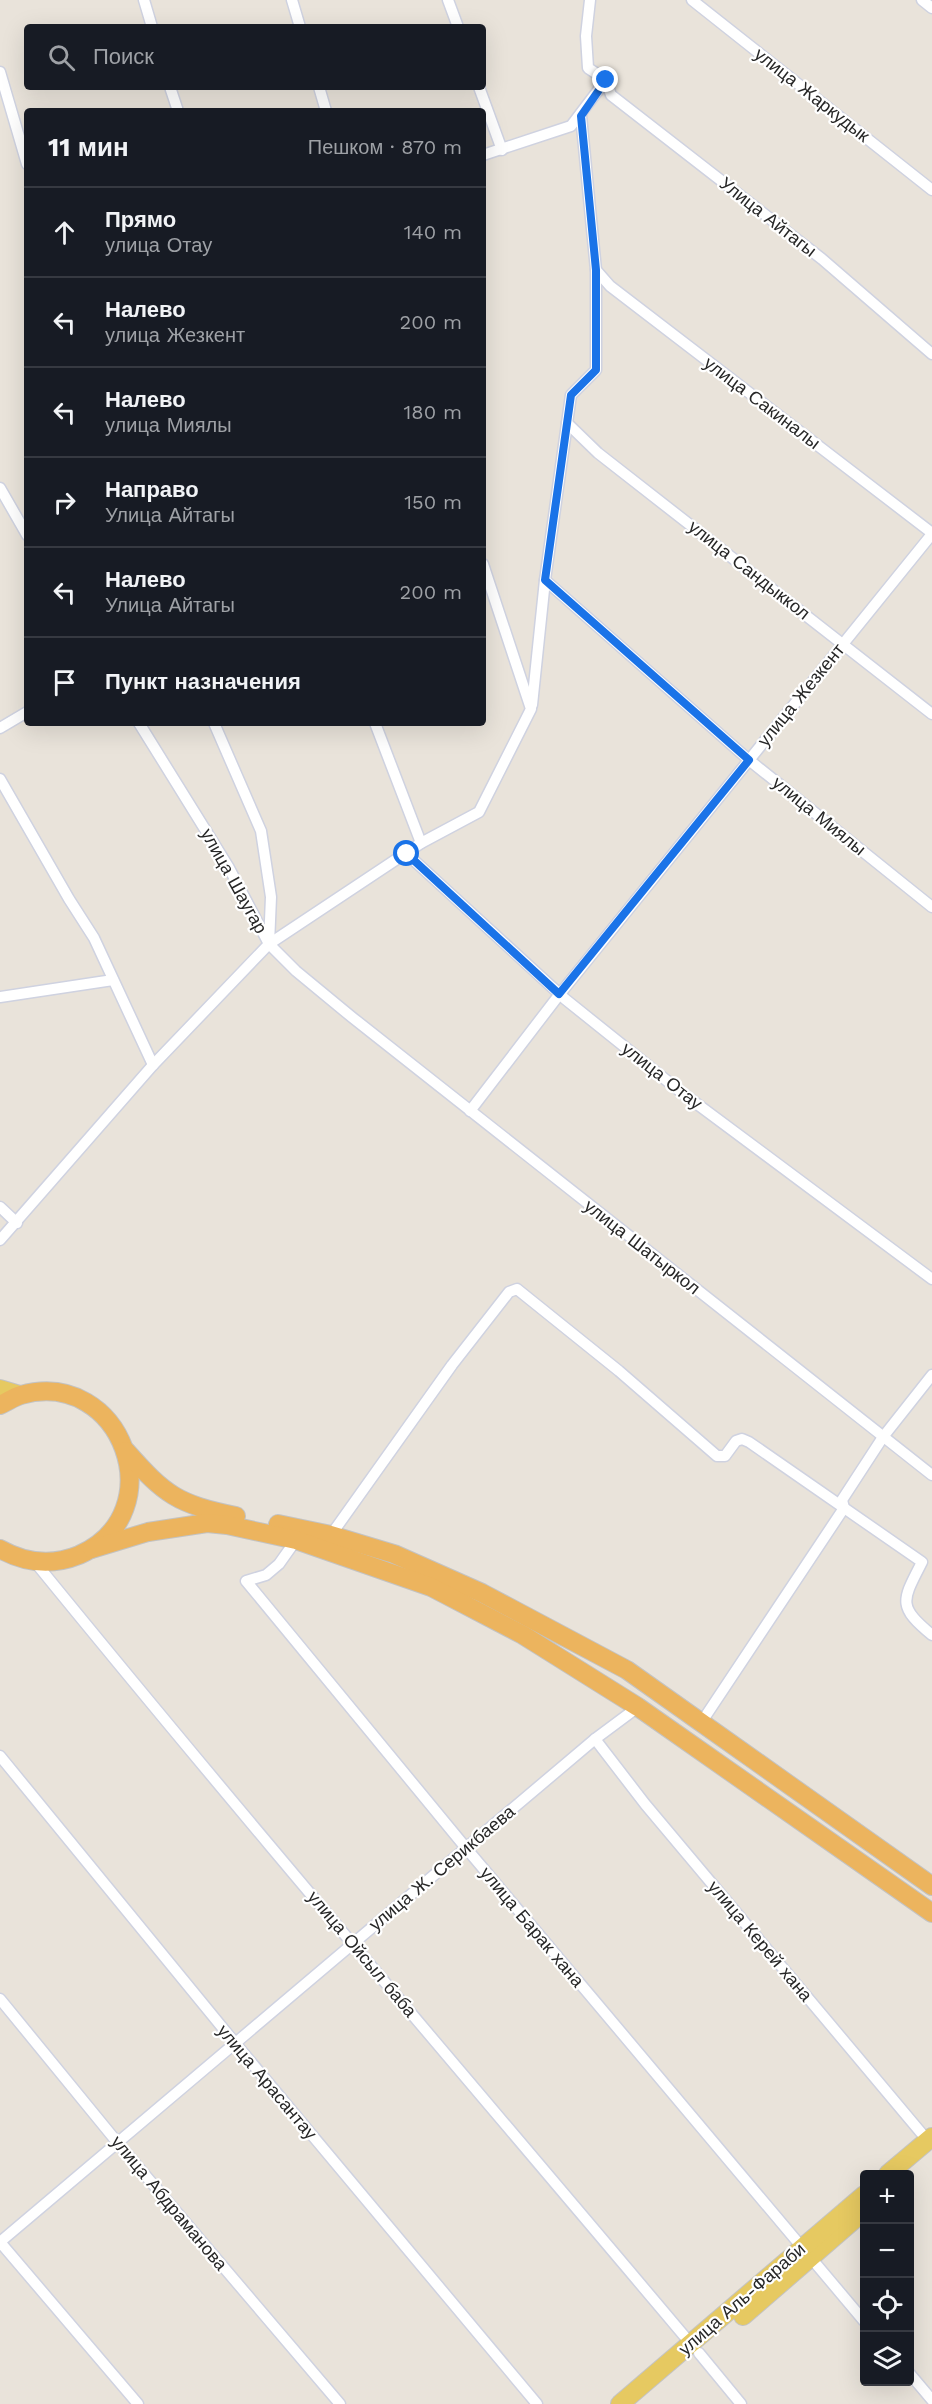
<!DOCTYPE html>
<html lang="ru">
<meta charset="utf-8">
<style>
body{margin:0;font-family:"Work Sans",sans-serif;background:#20242c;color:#f1f3f6}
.controls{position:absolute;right:18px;bottom:18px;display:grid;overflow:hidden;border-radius:6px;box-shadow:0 6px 24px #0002}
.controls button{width:54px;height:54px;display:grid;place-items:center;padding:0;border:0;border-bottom:2px solid #363941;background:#171b24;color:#f1f3f6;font:30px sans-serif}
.stop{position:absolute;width:18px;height:18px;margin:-14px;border:4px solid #1a73e8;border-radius:50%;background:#fff}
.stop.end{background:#1a73e8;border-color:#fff;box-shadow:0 2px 6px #0008}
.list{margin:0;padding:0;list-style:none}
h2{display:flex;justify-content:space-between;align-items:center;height:78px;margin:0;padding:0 24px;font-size:26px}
h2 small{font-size:20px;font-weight:400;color:#9ea1a6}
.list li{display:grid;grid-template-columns:39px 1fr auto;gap:18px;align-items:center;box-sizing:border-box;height:90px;padding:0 24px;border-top:2px solid #363941}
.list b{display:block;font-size:22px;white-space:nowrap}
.list p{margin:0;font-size:20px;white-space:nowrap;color:#9ea1a6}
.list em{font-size:20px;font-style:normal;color:#9ea1a6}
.icon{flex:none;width:33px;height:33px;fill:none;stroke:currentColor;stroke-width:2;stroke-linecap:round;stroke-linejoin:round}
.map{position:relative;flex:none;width:932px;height:2404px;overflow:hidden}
.search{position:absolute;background:#171b24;box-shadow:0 6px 24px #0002;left:24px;top:24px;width:462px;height:66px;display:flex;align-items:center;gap:15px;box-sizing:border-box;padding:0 21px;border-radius:6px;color:#9ea1a6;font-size:22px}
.panel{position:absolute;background:#171b24;box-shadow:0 6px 24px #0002;left:24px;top:108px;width:462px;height:618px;border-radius:6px}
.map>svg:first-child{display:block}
</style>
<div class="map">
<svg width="932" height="2404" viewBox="0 0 932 2404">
<rect width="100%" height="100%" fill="#e9e3da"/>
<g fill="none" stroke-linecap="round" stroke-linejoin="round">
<defs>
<g id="minor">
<polyline points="144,0 152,27"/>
<polyline points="292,0 300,27"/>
<polyline points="448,0 458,27"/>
<polyline points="692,0 932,190"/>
<polyline points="922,0 932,8"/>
<polyline points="0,72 27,164"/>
<polyline points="606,80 611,95 822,259 932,354"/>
<polyline points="170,87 178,111"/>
<polyline points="319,87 326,111"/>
<polyline points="479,87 502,150"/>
<polyline points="483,155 571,126 606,80 588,68 586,36 590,0"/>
<polyline points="596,270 610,286 932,533"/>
<polyline points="567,423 598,453 932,714"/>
<polyline points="0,488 27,535"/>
<polyline points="545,580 749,760 932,907"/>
<polyline points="532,705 545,580 571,395 596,370 596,270 581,116"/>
<polyline points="139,723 229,868 269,944 296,971 353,1018 932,1475"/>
<polyline points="214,723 261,831 271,897 269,944"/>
<polyline points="375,723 421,843"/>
<polyline points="0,728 27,712"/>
<polyline points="0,779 69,899 94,938 153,1065"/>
<polyline points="407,854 565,999 681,1092 932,1279"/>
<polyline points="0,997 113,980"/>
<polyline points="470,1111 559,995 932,534"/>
<polyline points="0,1207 17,1223"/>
<polyline points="0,1240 153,1065 269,944 421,843 479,812 531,709 483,564"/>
<path d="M 331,1535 L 452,1365 L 509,1292 L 517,1289 L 619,1371 L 717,1456 L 725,1456 L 736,1441 L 742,1439 L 749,1442 L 922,1562 C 902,1601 897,1606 932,1635"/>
<polyline points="296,1540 279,1564 266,1575 246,1581 466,1848 864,2321"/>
<path d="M 35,1562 C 250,1826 472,2084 691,2344"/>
<polyline points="701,1723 844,1508 842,1500 883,1437 932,1375"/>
<polyline points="595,1739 645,1804 928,2141"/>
<polyline points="0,1756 235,2043 537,2404"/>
<polyline points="0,1999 117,2142 340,2404"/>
<polyline points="699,2353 741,2404"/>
<polyline points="910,2374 932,2400"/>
<polyline points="138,2404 0,2242 595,1739 638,1707"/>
</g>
<g id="primary">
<polyline points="0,1389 20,1395"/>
<polyline points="888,2174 932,2137"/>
<polyline points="743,2316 863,2212"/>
<polyline points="620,2404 864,2195"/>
</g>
<g id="trunk">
<path d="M 0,1405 C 7,1402 14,1397 21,1395 C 122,1367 175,1513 79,1555 C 52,1566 25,1563 0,1549"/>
<path d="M 126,1451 C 165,1495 177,1504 236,1516"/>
<polyline points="278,1524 331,1535 394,1554 482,1593 627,1670 932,1886"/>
<polyline points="92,1549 148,1532 207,1523 227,1525 296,1540 431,1587 523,1635 638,1707 932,1913"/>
</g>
</defs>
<!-- minor casing -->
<use href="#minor" stroke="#cfd2e0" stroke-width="13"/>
<!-- primary casing -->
<use href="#primary" stroke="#c3c3c3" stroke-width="20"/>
<!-- trunk casing -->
<use href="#trunk" stroke="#c3c3c3" stroke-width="20"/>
<!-- minor -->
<use href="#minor" stroke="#fff" stroke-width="10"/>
<!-- primary -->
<use href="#primary" stroke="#e6c961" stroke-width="18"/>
<!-- trunk -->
<use href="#trunk" stroke="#ecb45e" stroke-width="18"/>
</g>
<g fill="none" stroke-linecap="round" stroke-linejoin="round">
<!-- route -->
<polyline stroke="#1a73e8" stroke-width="8" points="407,854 559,994 749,760 545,580 571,395 596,370 596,270 581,116 606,80"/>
</g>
<g text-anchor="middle" stroke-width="4.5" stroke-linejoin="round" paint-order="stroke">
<!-- street labels -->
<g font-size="18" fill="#272727" stroke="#fff">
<text transform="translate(812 95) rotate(38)" y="6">улица Жаркудык</text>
<text transform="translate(768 217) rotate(38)" y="6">Улица Айтагы</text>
<text transform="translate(762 403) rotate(37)" y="6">улица Сакиналы</text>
<text transform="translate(749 570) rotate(38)" y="6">улица Сандыккол</text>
<text transform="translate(801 695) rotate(-51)" y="6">улица Жезкент</text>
<text transform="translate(819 816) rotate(39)" y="6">улица Миялы</text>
<text transform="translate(234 881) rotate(61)" y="6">улица Шаугар</text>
<text transform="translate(662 1076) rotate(38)" y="6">улица Отау</text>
<text transform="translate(642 1247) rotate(38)" y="6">улица Шатыркол</text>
<text transform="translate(442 1868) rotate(-40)" y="6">улица Ж. Серикбаева</text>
<text transform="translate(532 1927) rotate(50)" y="6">улица Барак хана</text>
<text transform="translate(760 1941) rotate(50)" y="6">улица Керей хана</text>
<text transform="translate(362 1954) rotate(50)" y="6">улица Ойсыл баба</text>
<text transform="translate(267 2082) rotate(50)" y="6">улица Арасантау</text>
<text transform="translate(169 2203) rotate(50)" y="6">улица Абдраманова</text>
<text transform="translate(742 2299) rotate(-41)" y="6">улица Аль-Фараби</text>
</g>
</g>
</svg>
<div class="controls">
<button>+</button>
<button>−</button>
<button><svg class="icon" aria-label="locate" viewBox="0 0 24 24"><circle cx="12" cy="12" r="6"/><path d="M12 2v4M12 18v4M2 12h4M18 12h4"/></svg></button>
<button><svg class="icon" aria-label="layers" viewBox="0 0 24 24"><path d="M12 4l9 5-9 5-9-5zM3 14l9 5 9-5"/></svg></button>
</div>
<div class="stop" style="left:407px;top:854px"></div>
<div class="stop end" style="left:606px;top:80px"></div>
<div class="search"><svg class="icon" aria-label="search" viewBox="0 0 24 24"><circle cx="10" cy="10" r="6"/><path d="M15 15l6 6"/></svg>Поиск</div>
<section class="panel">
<h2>11 мин<small>Пешком · 870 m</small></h2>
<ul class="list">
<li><svg class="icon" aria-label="ahead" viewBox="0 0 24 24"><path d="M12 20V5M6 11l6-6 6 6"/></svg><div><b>Прямо</b><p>улица Отау</p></div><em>140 m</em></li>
<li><svg class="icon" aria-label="left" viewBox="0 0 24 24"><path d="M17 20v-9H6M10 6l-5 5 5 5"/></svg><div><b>Налево</b><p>улица Жезкент</p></div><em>200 m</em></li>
<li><svg class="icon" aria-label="left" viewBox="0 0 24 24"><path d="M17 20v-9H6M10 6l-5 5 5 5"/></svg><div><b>Налево</b><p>улица Миялы</p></div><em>180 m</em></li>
<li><svg class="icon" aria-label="right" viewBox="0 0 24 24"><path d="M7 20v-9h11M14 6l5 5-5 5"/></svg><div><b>Направо</b><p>Улица Айтагы</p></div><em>150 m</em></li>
<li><svg class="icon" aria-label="left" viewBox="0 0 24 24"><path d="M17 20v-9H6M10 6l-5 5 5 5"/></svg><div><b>Налево</b><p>Улица Айтагы</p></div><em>200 m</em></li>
<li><svg class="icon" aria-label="arrive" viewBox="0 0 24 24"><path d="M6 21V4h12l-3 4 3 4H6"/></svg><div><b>Пункт назначения</b></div></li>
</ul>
</section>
</div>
